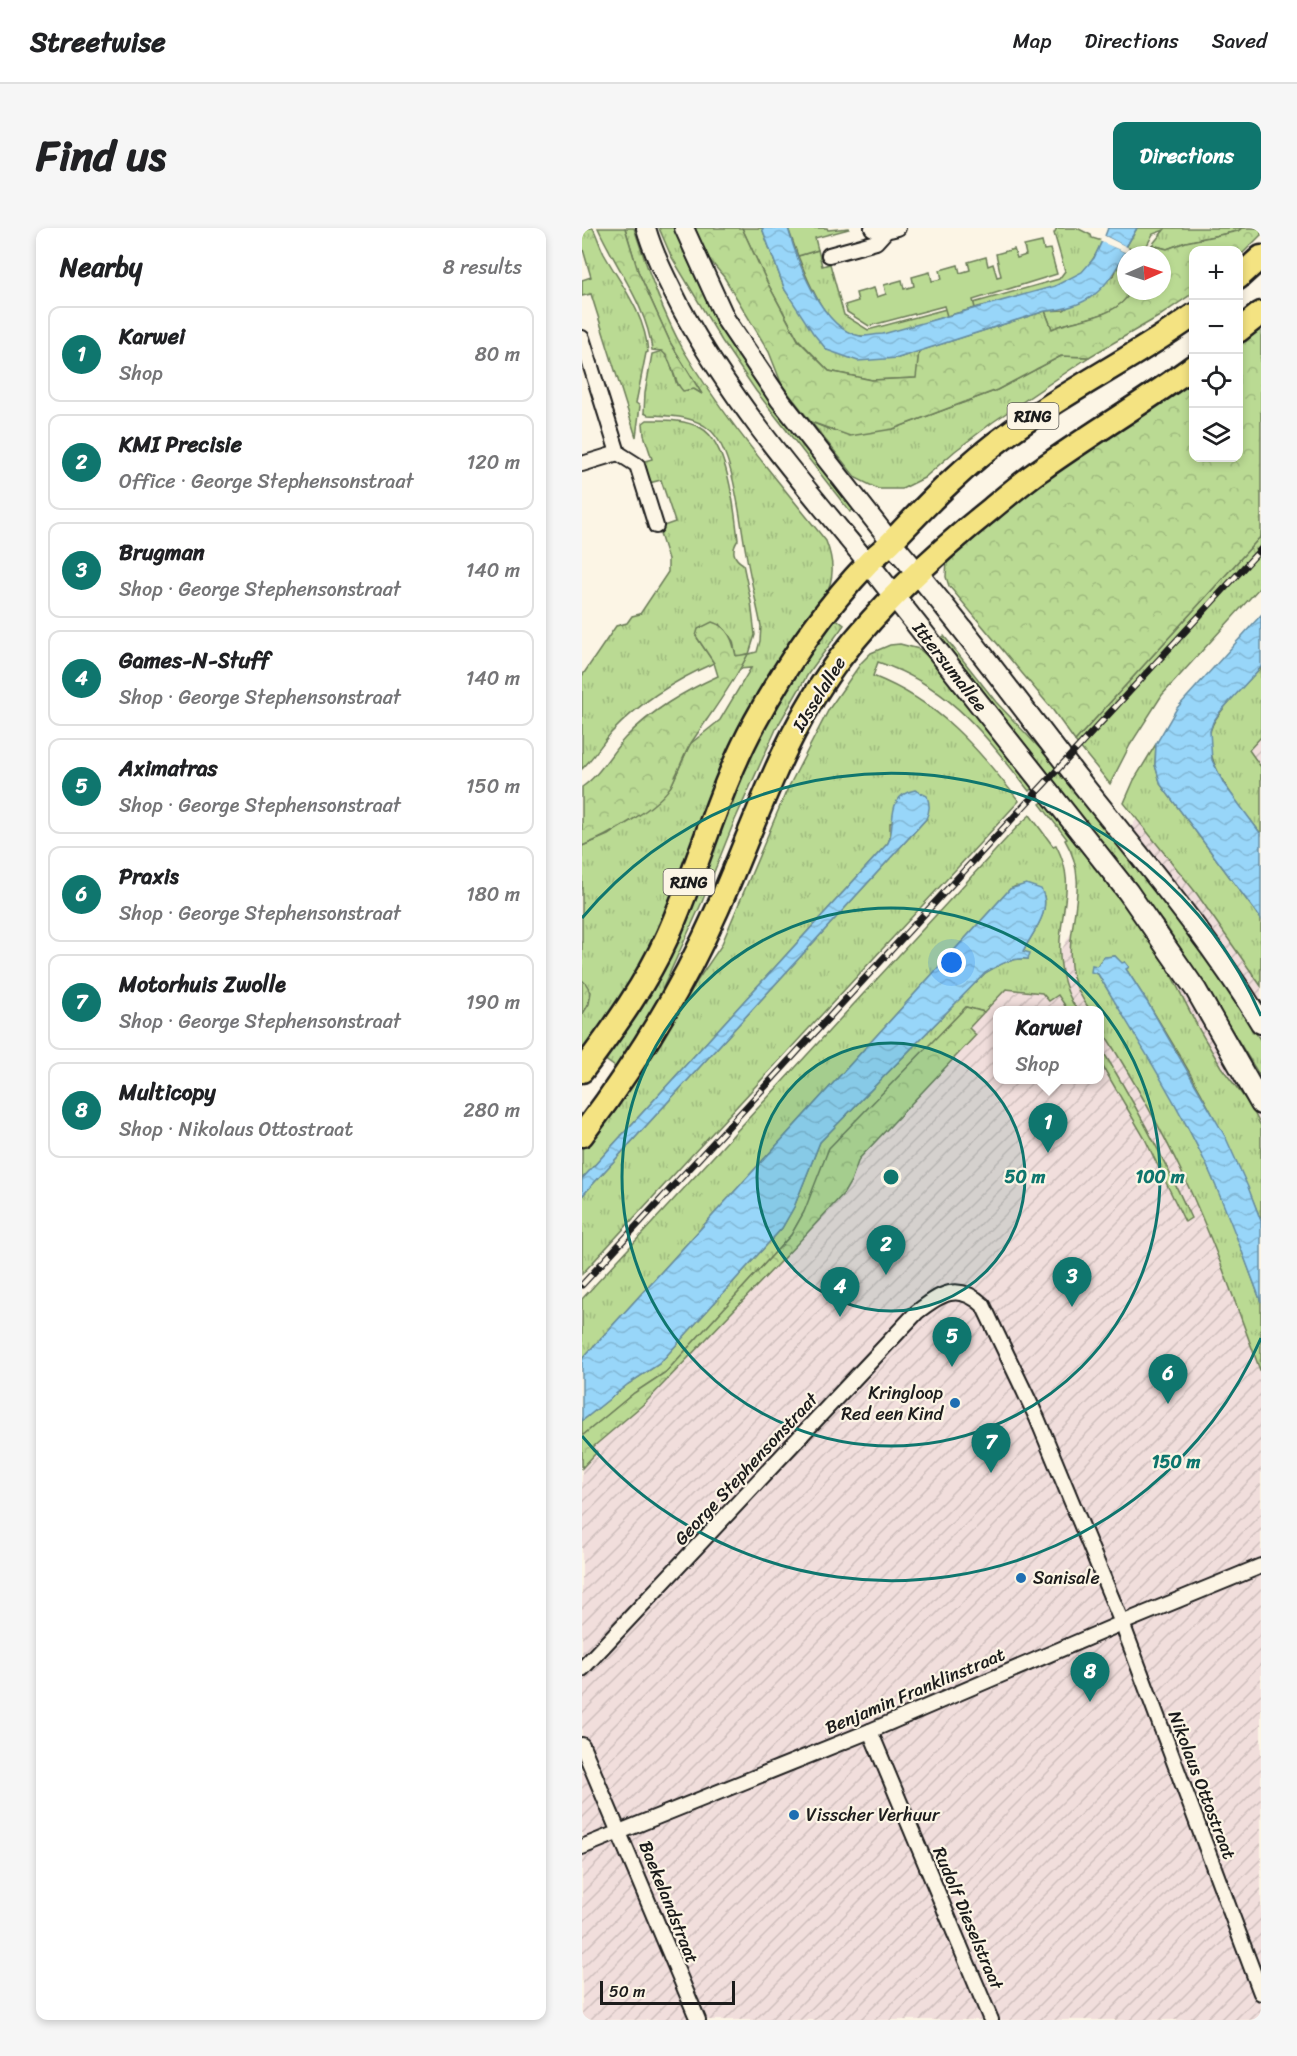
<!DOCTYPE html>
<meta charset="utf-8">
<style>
body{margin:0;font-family:Sriracha,sans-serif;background:#f6f6f6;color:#202124}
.controls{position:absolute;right:18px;top:18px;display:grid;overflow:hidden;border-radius:12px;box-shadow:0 3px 9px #0003}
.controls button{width:54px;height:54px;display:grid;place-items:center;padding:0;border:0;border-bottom:2px solid #e0e0e0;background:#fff;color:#202124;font:30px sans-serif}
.compass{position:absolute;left:535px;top:18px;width:54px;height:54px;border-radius:50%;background:#fff;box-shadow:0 3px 9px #0003;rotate:87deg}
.scale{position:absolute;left:18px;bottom:15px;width:135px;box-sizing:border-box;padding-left:6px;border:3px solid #1c1c1c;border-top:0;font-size:16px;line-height:21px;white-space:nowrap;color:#1c1c1c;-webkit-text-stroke:4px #fcf5e5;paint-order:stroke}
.you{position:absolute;left:370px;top:735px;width:21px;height:21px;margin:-15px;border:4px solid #fff;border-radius:50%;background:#1a73e8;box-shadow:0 0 0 9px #1a73e833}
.badge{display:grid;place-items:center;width:39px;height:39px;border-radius:50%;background:#0f766e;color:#fff;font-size:20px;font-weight:700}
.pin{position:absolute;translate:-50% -50px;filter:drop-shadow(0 2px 3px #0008)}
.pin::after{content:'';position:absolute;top:32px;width:21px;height:18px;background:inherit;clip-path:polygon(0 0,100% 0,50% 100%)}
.popup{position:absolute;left:411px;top:778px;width:111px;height:78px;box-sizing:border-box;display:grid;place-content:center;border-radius:12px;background:#fff;filter:drop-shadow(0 2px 4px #0005);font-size:20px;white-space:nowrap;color:#757577}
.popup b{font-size:22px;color:#202124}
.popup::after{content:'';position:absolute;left:50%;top:100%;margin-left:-12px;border:12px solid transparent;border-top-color:#fff}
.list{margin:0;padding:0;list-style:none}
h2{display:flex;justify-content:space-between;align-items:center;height:78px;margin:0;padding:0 24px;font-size:26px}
h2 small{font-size:20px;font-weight:400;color:#757577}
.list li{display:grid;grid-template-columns:39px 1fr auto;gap:18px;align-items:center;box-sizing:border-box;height:96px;margin:0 12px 12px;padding:0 12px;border:2px solid #e0e0e0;border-radius:12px}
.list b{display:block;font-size:22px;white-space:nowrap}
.list p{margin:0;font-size:20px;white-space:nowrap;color:#757577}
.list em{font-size:20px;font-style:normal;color:#757577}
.icon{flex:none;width:33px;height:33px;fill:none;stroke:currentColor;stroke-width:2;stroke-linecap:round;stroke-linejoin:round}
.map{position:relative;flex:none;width:679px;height:1792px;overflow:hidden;border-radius:12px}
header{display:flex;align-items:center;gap:36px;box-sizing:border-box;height:84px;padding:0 30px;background:#fff;border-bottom:2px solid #e0e0e0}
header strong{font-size:28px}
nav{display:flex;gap:33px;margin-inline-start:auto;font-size:21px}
.intro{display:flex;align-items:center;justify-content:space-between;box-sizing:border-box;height:144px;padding:0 36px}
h1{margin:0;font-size:42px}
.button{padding:15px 27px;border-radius:12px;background:#0f766e;color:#fff;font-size:21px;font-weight:700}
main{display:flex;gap:36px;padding:0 36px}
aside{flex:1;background:#fff;border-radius:12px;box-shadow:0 3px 9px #0003}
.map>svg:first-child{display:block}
</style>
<header>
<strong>Streetwise</strong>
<nav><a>Map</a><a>Directions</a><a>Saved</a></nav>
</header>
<div class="intro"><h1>Find us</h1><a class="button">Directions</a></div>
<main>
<aside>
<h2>Nearby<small>8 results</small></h2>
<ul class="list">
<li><span class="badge">1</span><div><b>Karwei</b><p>Shop</p></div><em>80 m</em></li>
<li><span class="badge">2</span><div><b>KMI Precisie</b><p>Office · George Stephensonstraat</p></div><em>120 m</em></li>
<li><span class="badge">3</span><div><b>Brugman</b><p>Shop · George Stephensonstraat</p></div><em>140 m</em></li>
<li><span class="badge">4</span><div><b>Games-N-Stuff</b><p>Shop · George Stephensonstraat</p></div><em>140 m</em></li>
<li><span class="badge">5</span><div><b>Aximatras</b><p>Shop · George Stephensonstraat</p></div><em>150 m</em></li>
<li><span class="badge">6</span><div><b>Praxis</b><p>Shop · George Stephensonstraat</p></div><em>180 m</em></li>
<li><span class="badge">7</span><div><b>Motorhuis Zwolle</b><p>Shop · George Stephensonstraat</p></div><em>190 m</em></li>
<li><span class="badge">8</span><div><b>Multicopy</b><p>Shop · Nikolaus Ottostraat</p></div><em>280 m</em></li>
</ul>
</aside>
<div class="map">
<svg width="679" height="1792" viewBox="0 0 679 1792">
<defs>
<pattern id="industrial-furrows" width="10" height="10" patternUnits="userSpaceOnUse" patternTransform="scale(1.5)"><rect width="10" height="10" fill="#f1dedc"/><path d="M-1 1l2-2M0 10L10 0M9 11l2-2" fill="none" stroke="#cebebc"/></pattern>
<pattern id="grass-tufts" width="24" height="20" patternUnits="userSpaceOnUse" patternTransform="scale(1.5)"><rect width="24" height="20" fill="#bada93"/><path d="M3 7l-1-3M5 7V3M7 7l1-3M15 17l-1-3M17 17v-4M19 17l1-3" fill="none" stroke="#9fba7e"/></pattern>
<pattern id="forest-crowns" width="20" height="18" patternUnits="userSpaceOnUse" patternTransform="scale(1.5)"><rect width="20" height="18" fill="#bada93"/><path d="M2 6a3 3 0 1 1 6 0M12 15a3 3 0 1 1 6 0" fill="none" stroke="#9fba7e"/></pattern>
<pattern id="water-waves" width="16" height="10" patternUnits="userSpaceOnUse" patternTransform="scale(1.5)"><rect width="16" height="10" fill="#98d6f9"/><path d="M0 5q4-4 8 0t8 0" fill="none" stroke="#82b7d5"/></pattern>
</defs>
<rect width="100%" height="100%" fill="#fcf5e5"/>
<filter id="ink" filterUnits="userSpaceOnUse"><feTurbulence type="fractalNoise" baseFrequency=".0167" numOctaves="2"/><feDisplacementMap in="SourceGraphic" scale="12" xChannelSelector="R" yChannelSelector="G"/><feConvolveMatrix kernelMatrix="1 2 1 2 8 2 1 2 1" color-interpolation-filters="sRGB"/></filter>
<g filter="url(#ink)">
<!-- industrial -->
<path fill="url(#industrial-furrows)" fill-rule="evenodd" d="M 679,414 L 679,1792 L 0,1792 L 0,1228 L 422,752 L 465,747 L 605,502 ZM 415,782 L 517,782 L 517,852 L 415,852 Z"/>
<!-- grass -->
<g fill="url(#grass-tufts)" stroke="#6b7b58" stroke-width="1.5">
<path d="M 0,0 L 11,0 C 15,8 18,18 22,26 C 40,58 63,86 66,124 L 64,125 L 54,175 L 58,178 L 54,209 L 9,66 L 0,68 L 0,52 L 9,49 L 0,18 Z"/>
<path d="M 43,0 L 52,0 C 66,42 80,84 102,123 C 142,191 195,251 244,313 C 252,334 253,351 242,370 L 133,554 L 97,652 L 70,716 L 28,788 L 0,825 L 0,787 L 7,776 L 9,764 L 0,752 L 0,618 L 26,607 L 69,578 L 89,558 L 108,516 L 138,492 L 169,440 L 158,441 L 166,426 L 154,429 L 151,413 L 138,396 L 114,408 L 132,435 C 93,452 59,473 29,505 C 19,517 11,530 0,541 L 0,448 L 34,398 L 45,395 L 50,388 L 58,386 L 86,344 L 86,331 L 76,300 L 93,294 L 79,252 L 67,255 L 59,234 L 70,231 L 62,207 L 61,195 L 65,192 C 83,192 102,191 119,200 C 146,214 153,285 156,312 C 149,322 151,330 161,336 L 169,374 L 173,407 L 167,426 L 175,424 L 178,413 L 179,398 C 174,373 168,349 164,325 C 158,294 152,222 128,202 C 112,187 87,188 66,187 L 62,185 L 63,165 L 70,126 L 80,123 L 86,128 L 95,157 L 112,161 L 119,165 L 89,116 L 56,43 Z"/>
<polygon points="77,0 92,0 114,51 136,93 273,280 268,284 174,163 140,113 89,28"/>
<polygon points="160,0 180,0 203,62 245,122 316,130 337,123 335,150 290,152 247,143 216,111 185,54"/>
<path d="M 475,0 L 495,0 L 509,7 L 510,10 L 520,13 C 515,25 509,37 500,45 C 477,63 422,72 393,80 L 391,75 L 477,51 L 483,43 L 472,5 Z"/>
<polygon points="555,0 660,0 656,3 604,14 585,21 570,17 582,2 571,6 564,19 558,24 544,19"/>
<path d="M 236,22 L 240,38 L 248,36 L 262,87 L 286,102 L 364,81 L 365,88 C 341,95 305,110 279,108 C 245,105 227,55 216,28 Z"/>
<path d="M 543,24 L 547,27 L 544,27 L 544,63 L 549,63 C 534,92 496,89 470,101 L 463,83 L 482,82 L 532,47 Z"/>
<polygon points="479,128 507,129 411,194 373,223 342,250 320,261 296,261 274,250 229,194 251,203 311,201 415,162"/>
<polygon points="679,308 679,358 580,467 548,517 528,556 493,513"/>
<polygon points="252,389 262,397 226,446 195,499 152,594 120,674 59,808 36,841 22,831 193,477"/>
<polygon points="362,408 414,474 482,546 625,727 679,813 679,850 618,750 584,698 358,411"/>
<path d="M 318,416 L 337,421 L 351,433 L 451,559 L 447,563 C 401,505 369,459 296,434 L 291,448 C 359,475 393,518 437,573 L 0,1046 L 0,968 L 344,591 L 308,595 L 308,610 L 306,615 L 0,951 L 0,921 L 139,718 L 204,564 L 247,481 L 279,435 L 289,425 L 308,417 Z"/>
<path d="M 679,439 L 679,509 L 667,522 L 679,539 L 679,606 C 659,579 611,527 633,492 C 645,473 664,456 679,439 Z"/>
<polygon points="574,516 573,537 579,557 679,691 679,758 615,666 542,575 552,552"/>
<path d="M 461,574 L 552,689 L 581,731 L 618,803 L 639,839 L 668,877 L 679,898 L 679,993 C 645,904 596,821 544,741 L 547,739 L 543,734 L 540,736 L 533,728 C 520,729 514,733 516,746 L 568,830 L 597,882 L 625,937 L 649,992 L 679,1074 L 679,1145 C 655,1079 632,1013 602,949 C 577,896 548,846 517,797 L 517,782 L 508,782 C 501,772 494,761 491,749 C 479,701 512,660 483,612 L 485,611 L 458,576 Z"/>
<path d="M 448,587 L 471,618 L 474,617 C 491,650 483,668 479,702 C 475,730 480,759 495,782 L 486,782 L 476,767 L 467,773 L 460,765 L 424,761 L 402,784 L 384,779 L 363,801 L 222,984 L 209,1007 L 84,1144 L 52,1165 L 0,1208 L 0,1193 L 46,1156 L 77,1136 L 200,1000 L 212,979 L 238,914 L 403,745 C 417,737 430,729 446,731 L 441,723 C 450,706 466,687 462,668 L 434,658 L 428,661 L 0,1131 L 0,1071 L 436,598 Z"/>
<path d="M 517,817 C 552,873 582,931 609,990 L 603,994 L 563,911 L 517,832 Z"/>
</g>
<!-- forest -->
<g fill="url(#forest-crowns)" stroke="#6b7b58" stroke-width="1.5">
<path d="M 16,0 L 43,0 L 56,43 L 89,116 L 120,166 L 112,161 L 101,163 C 90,152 92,134 80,123 L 70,122 C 65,78 34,40 16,0 Z"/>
<path d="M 112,0 L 160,0 L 185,54 L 216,112 L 247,143 L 290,152 L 334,150 L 337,123 L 463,83 L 470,101 C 497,89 533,92 549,63 L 580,63 L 580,27 L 566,27 L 570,17 L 585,21 L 604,14 L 656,3 L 660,0 L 679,0 L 679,7 L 657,29 L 656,22 L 612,22 L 611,65 L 576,89 L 507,129 L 479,128 L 415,162 L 311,201 L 268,208 L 229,194 L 200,157 L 187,124 L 142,49 L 122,25 Z"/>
<polygon points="679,95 679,308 493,513 470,481 367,358 364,349 365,331 454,257 611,150 612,230 656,230 657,115"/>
<path d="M 130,394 C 147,399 151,413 154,428 L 166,426 C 150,458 129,485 109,515 C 101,528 97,542 90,556 C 78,579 24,609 0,618 L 0,559 C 18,547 29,525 43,510 C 70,482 101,464 136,448 L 132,435 L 114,408 L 116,401 Z"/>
<path d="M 0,752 C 13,762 7,775 0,787 Z"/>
<polygon points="384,779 402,784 387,800 394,807 277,931 269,953 262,965 215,1016 64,1174 11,1219 15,1224 0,1240 0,1208 52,1165 84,1144 209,1007 222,984 247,920"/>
</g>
<!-- green -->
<g fill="#bada93" stroke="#6b7b58" stroke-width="1.5">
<polygon points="206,0 245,0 246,2 267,0 267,1 233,10 236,22 216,28"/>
<polygon points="460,14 462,22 468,21 475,46 391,72 393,80 365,88 362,78 287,98 265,84 263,77 276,73 274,65 292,60 295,69 304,66 302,57 320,52 322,61 332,58 330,49 348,44 350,53 360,51 358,42 376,37 378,45 388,42 386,34 404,29 406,38 411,36 415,49 419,48 414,26 432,21 435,30 444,27 442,18"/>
</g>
<!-- water -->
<g fill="url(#water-waves)" stroke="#668ca1" stroke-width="1.5">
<path d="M 180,0 L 206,0 C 215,33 240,102 278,108 C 285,109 294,106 301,106 L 473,58 L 500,44 L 512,30 L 520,13 L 543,24 C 525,62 506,80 463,83 L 316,130 L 276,133 L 245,122 L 231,105 L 203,62 Z"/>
<polygon points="526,0 555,0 544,19 523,8"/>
<polygon points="679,387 679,439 638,484 631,494 628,503 630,532 642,556 679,606 679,691 579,557 573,537 574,516 595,480"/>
<path d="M 333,562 L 345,568 C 348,577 348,582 344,591 L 0,968 L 0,951 L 306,615 C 315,597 302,568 333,562 Z"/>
<path d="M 444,656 L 459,661 C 471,682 451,704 441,723 L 448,725 L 446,731 C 430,729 417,737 403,745 L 238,914 L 212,979 L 200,1000 L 77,1136 L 46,1156 L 0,1193 L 0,1131 L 428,661 Z"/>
<path d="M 533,728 L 540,735 L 543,734 L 547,739 L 544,741 L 566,775 L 643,908 L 666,959 L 679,993 L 679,1074 C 662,1028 645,982 625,938 C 593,871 554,809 516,746 L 509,744 L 510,737 L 515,738 L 522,729 Z"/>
</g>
<!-- pier -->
<polygon fill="#fcf5e5" points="521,7 547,20 545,21 545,25 517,13 521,11"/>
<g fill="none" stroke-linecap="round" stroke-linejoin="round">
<defs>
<g id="minor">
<path d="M 290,0 C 298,5 307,2 316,0"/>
<polyline points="247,27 294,14 304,3"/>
<polyline points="0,110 36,225"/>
<polyline points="36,225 55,237 74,298"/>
<polyline points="0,236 36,225"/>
<path d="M 0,1441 L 335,1084 C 358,1066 376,1054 401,1077 L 455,1190 L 540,1395 L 679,1765"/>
<polyline points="288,1503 409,1792"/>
<polyline points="0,1517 116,1792"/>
<polyline points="0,1619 288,1503 540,1395 679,1338"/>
</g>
<g id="tertiary">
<path d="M 64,0 C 72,28 86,54 99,80 C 149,173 219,254 286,335"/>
<polyline points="102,0 144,92 198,172 309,314"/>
</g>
<g id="secondary">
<path d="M 309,314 C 374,389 432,469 493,547 C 557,628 625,706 679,795"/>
<polyline points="286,335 546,664 614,762 679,876"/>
</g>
<g id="primary">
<polyline points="656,50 679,29"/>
<polyline points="656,103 679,85"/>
<path d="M 0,843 C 32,800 64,756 86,707 C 117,637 136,562 173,494 C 204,437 241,382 286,335 C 294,327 304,320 312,311 C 347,274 384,236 426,206 C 485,162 552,130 612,87"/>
<path d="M 0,907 C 53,837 99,763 135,682 C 173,597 201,505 259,429 C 302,373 354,325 409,281 C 426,267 443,252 461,240 C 510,205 563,174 612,138"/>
</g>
</defs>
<!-- minor casing -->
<use href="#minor" stroke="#1c1c1c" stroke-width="18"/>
<!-- tertiary casing -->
<use href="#tertiary" stroke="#1c1c1c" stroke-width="22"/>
<!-- secondary casing -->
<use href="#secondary" stroke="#1c1c1c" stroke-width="24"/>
<!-- primary casing -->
<use href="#primary" stroke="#1c1c1c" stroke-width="27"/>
<!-- minor -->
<use href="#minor" stroke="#fcf5e5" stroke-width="14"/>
<!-- tertiary -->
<use href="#tertiary" stroke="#fcf5e5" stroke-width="18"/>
<!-- secondary -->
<use href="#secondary" stroke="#fcf5e5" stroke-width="20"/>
<!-- primary -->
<use href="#primary" stroke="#f4e382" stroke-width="22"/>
<defs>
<polyline id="rail" points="0,1057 679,321"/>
</defs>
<!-- rail casing -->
<use href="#rail" stroke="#1c1c1c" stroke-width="7"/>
<!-- rail -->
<use href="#rail" stroke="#fcf5e5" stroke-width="4.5" stroke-dasharray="14" stroke-linecap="butt"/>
</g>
</g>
<!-- distance rings -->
<circle cx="309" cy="949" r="134" fill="#0f766e" fill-opacity=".12"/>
<g fill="none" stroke="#0f766e" stroke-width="3">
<circle cx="309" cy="949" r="134"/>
<circle cx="309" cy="949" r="269"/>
<path d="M679 1110A403 403 0 0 1 0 1208M0 690A403 403 0 0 1 679 788"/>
</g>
<!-- markers -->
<g fill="#1f6fb2" stroke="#fcf5e5" stroke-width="2">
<circle cx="373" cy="1175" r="6"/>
<circle cx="439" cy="1350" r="6"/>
<circle cx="212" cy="1587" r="6"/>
</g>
<g text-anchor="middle" stroke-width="4.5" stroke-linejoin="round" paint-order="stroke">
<!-- shield labels -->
<g fill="#fcf5e5" stroke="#5f5d58" stroke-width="1.5">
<rect x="425.5" y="175" width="51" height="26" rx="4.5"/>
<rect x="81.5" y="641" width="51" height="26" rx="4.5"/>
</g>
<g font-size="16" font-weight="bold" fill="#1c1c1c">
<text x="451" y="194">RING</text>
<text x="107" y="660">RING</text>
</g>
<!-- street labels -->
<g font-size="18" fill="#1c1c1c" stroke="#fcf5e5">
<text transform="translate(368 439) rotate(52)" y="6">Ittersumallee</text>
<text transform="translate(237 466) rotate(-58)" y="6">IJsselallee</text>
<text transform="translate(164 1241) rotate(-47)" y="6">George Stephensonstraat</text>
<text transform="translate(333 1463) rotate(-23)" y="6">Benjamin Franklinstraat</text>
<text transform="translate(620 1557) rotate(69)" y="6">Nikolaus Ottostraat</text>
<text transform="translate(87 1674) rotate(68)" y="6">Baekelandstraat</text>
<text transform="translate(386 1690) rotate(67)" y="6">Rudolf Dieselstraat</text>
</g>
<!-- poi labels -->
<g font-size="18" fill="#1c1c1c" stroke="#fcf5e5" text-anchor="start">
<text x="361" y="1171" text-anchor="end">Kringloop<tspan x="361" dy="21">Red een Kind</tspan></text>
<text x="451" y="1356">Sanisale</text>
<text x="224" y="1593">Visscher Verhuur</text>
</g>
</g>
<circle cx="309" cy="949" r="9" fill="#0f766e" stroke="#fcf5e5" stroke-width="3"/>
<g font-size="18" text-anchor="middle" font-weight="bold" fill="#0f766e" stroke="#fcf5e5" stroke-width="4.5" stroke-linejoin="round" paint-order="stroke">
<text x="443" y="955">50 m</text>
<text x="578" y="955">100 m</text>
<text x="594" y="1240">150 m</text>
</g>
</svg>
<div class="controls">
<button>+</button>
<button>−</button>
<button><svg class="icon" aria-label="locate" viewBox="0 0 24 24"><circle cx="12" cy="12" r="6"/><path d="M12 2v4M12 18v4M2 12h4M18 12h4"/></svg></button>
<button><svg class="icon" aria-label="layers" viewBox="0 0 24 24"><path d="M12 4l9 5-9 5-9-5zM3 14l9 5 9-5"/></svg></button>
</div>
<svg class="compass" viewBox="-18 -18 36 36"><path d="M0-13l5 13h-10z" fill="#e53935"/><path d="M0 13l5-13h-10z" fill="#757577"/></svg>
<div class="scale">50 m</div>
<div class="you"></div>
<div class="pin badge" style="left:466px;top:925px">1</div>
<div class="popup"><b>Karwei</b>Shop</div>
<div class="pin badge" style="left:304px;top:1047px">2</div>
<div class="pin badge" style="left:490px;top:1079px">3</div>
<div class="pin badge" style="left:258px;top:1089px">4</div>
<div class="pin badge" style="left:370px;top:1139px">5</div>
<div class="pin badge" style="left:586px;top:1176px">6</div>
<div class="pin badge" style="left:409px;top:1245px">7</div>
<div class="pin badge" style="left:508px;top:1474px">8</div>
</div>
</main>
